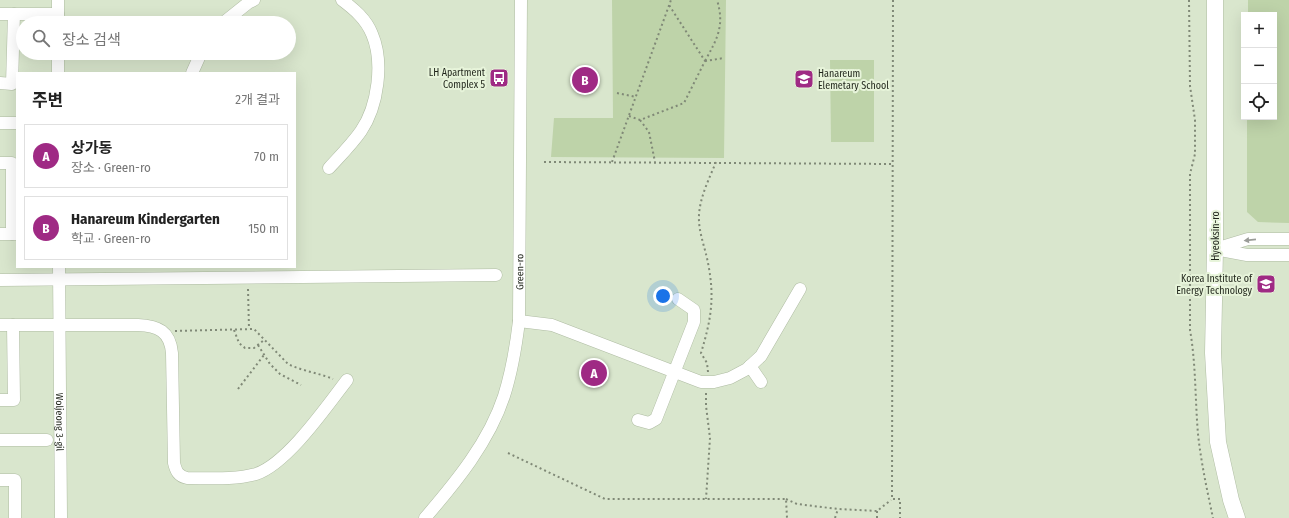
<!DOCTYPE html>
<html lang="ko">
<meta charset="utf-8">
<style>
body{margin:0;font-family:"Fira Sans Condensed","Noto Sans KR",sans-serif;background:#f2f2f2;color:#222}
.controls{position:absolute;right:12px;top:12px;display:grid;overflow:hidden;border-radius:0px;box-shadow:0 4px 16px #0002}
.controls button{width:36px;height:36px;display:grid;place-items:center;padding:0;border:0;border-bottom:1px solid #e0e0e0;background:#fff;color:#222;font:20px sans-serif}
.you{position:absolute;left:663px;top:296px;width:14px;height:14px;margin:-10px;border:3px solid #fff;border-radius:50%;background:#1a73e8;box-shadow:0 0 0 6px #1a73e833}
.badge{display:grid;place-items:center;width:26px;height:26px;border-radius:50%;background:#9f2a84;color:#fff;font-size:13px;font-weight:700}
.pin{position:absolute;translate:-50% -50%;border:2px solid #fff;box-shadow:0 1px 4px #0006}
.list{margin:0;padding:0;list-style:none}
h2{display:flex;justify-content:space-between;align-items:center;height:52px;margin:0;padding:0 16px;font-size:17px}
h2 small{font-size:13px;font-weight:400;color:#767676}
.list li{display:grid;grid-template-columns:26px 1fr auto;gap:12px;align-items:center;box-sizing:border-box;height:64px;margin:0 8px 8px;padding:0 8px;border:1px solid #e0e0e0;border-radius:0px}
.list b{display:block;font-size:15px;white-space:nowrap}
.list p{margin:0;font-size:13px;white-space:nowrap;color:#767676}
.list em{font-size:13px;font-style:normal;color:#767676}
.icon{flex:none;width:22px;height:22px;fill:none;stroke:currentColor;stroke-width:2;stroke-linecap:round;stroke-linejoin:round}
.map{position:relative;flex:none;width:1289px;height:518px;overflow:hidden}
.search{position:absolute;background:#fff;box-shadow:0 4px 16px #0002;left:16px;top:16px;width:280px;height:44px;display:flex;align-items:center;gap:10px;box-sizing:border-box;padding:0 14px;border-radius:22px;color:#767676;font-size:15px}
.panel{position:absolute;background:#fff;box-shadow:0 4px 16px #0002;left:16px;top:72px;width:280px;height:196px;border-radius:0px}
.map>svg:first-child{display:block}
</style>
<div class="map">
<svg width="1289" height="518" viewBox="0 0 1289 518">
<rect width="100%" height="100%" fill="#d9e6cd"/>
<!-- green -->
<g fill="#bed3a9">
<polygon points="612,0 726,0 724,158 551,157 554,118 613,118"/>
<polygon points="1248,0 1289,0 1289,223 1258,222 1247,212 1247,117 1274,117 1274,15 1248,15"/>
<polygon points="830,60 874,60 874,142 831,142"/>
</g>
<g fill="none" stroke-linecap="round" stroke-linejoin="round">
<defs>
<g id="minor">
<polyline points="58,0 58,23"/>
<polyline points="0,14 58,14"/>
<polyline points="223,23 248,3 254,0"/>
<polyline points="58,73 58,53"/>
<polyline points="192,73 201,53"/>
<polyline points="0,83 12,84 14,14"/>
<polyline points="0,123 17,123"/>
<polyline points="0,163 12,163 12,234"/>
<path d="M 329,168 C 340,156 352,144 361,131 C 378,106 384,62 372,34 C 366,19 354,9 342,0"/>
<polyline points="0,234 17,234"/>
<polyline points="1289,239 1248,239 1215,249 1247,255 1289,255"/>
<path id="s1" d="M 59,267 L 61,518"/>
<polyline points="0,280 496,275"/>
<polyline points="519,321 552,325 701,382 714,382 730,378 747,369 761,356 800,289"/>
<path d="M 0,325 L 138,325 C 158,326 170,331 172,353 L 174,463 C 176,471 178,476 187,478 C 210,478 234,480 256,474 C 287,464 327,406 347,380"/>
<polyline points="750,366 761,382"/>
<polyline points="0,400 14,400 13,325"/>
<polyline points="638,420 649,423 656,419 694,322 694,310 678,299"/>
<polyline points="0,440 47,440"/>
<polyline points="0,480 15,480 15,518"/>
<path id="s2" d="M 425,518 C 456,482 489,442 504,396 C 512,371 516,346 519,321 L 521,0"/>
</g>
<polyline id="major" points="1215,0 1215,249 1213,353 1218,442 1231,500 1237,518"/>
</defs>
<!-- minor casing -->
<use href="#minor" stroke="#afbca3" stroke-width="13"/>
<!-- major casing -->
<use href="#major" stroke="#afbca3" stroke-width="17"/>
<!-- path -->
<g stroke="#808977" stroke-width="2" stroke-dasharray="2 3" stroke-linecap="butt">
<polyline points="893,0 892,499 900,499 900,518"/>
<path d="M 1189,0 L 1190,86 L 1195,120 L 1195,154 L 1190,174 L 1190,330 C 1196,364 1195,399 1198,434 C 1201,462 1207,490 1213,518"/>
<path d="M 705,61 C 717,39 725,26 717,0"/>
<polyline points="705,61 724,58"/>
<polyline points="617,93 636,97"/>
<polyline points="629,116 640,120 684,103 705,61 669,5"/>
<polyline points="640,120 649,132 655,162"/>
<polyline points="544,162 893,164"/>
<polyline points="612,162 671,0"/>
<polyline points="248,289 249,329"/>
<polyline points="234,330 239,343 245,348 254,348 264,340"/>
<path d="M 175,331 L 254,329 L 288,364 C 302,371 319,373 333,379"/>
<polyline points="258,345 270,364 280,374 301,385"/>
<path d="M 708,372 L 707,363 L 701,353 C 711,320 715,298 708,263 C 705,247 698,231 699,215 C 700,197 709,179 716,162"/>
<polyline points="238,389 264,355"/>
<polyline points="706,393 706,406 710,438 706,499"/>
<polyline points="508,453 605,499 786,499 787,518"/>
<polyline points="786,499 797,504 838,509 877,511 891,500"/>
<polyline points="835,518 838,509"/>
<polyline points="877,518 877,511"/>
</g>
<!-- minor -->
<use href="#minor" stroke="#fff" stroke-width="12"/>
<!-- major -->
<use href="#major" stroke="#fff" stroke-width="16"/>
</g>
<!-- one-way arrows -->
<defs><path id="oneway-solid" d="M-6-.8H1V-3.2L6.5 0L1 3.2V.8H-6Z"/></defs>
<use fill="#9a9c98" href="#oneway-solid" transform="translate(1250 240) rotate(174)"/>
<!-- icons -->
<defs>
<symbol id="bus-square" viewBox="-11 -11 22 22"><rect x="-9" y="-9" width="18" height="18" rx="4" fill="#9f2a84" stroke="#e7f4da"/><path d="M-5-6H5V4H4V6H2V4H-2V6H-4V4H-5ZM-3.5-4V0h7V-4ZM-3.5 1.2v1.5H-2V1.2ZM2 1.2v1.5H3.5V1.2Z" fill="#fff"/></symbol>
<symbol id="school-square" viewBox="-11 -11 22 22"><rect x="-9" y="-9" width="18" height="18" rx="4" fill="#9f2a84" stroke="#e7f4da"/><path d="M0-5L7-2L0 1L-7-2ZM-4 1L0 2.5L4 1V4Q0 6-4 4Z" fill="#fff"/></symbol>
<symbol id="university-square" viewBox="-11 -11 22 22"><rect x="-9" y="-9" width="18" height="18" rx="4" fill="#9f2a84" stroke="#e7f4da"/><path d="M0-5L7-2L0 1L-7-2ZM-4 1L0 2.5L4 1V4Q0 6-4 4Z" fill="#fff"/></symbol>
</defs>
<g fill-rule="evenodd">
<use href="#bus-square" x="488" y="67" width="22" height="22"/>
<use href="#school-square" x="793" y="68" width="22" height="22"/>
<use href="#university-square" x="1255" y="273" width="22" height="22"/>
</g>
<g text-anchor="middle" stroke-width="4" stroke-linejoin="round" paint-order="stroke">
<!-- poi labels -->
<g font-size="10" fill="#1f241a" stroke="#e7f4da" text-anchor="end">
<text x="485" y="76">LH Apartment<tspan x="485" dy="12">Complex 5</tspan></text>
<text x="818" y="77" text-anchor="start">Hanareum<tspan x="818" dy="12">Elemetary School</tspan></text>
<text x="1252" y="282">Korea Institute of<tspan x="1252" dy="12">Energy Technology</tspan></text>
</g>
<!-- street labels -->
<g font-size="10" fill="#1f241a" stroke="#e7f4da">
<text transform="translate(1215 236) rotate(-90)" y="4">Hyeoksin-ro</text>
<text dy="4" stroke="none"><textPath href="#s2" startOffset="272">Green-ro</textPath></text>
<text dy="4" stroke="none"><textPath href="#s1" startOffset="155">Woljeong 3-gil</textPath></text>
</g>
</g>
</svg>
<div class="controls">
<button>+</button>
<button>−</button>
<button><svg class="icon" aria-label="locate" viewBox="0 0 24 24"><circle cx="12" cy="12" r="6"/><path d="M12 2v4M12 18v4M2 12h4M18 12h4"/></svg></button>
</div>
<div class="you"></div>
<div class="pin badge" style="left:594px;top:373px">A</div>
<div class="pin badge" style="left:585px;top:80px">B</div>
<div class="search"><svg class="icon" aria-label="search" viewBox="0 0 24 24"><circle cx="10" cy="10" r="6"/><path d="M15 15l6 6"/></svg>장소 검색</div>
<section class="panel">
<h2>주변<small>2개 결과</small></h2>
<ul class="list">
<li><span class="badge">A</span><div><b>상가동</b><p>장소 · Green-ro</p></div><em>70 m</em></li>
<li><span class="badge">B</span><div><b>Hanareum Kindergarten</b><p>학교 · Green-ro</p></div><em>150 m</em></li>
</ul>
</section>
</div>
